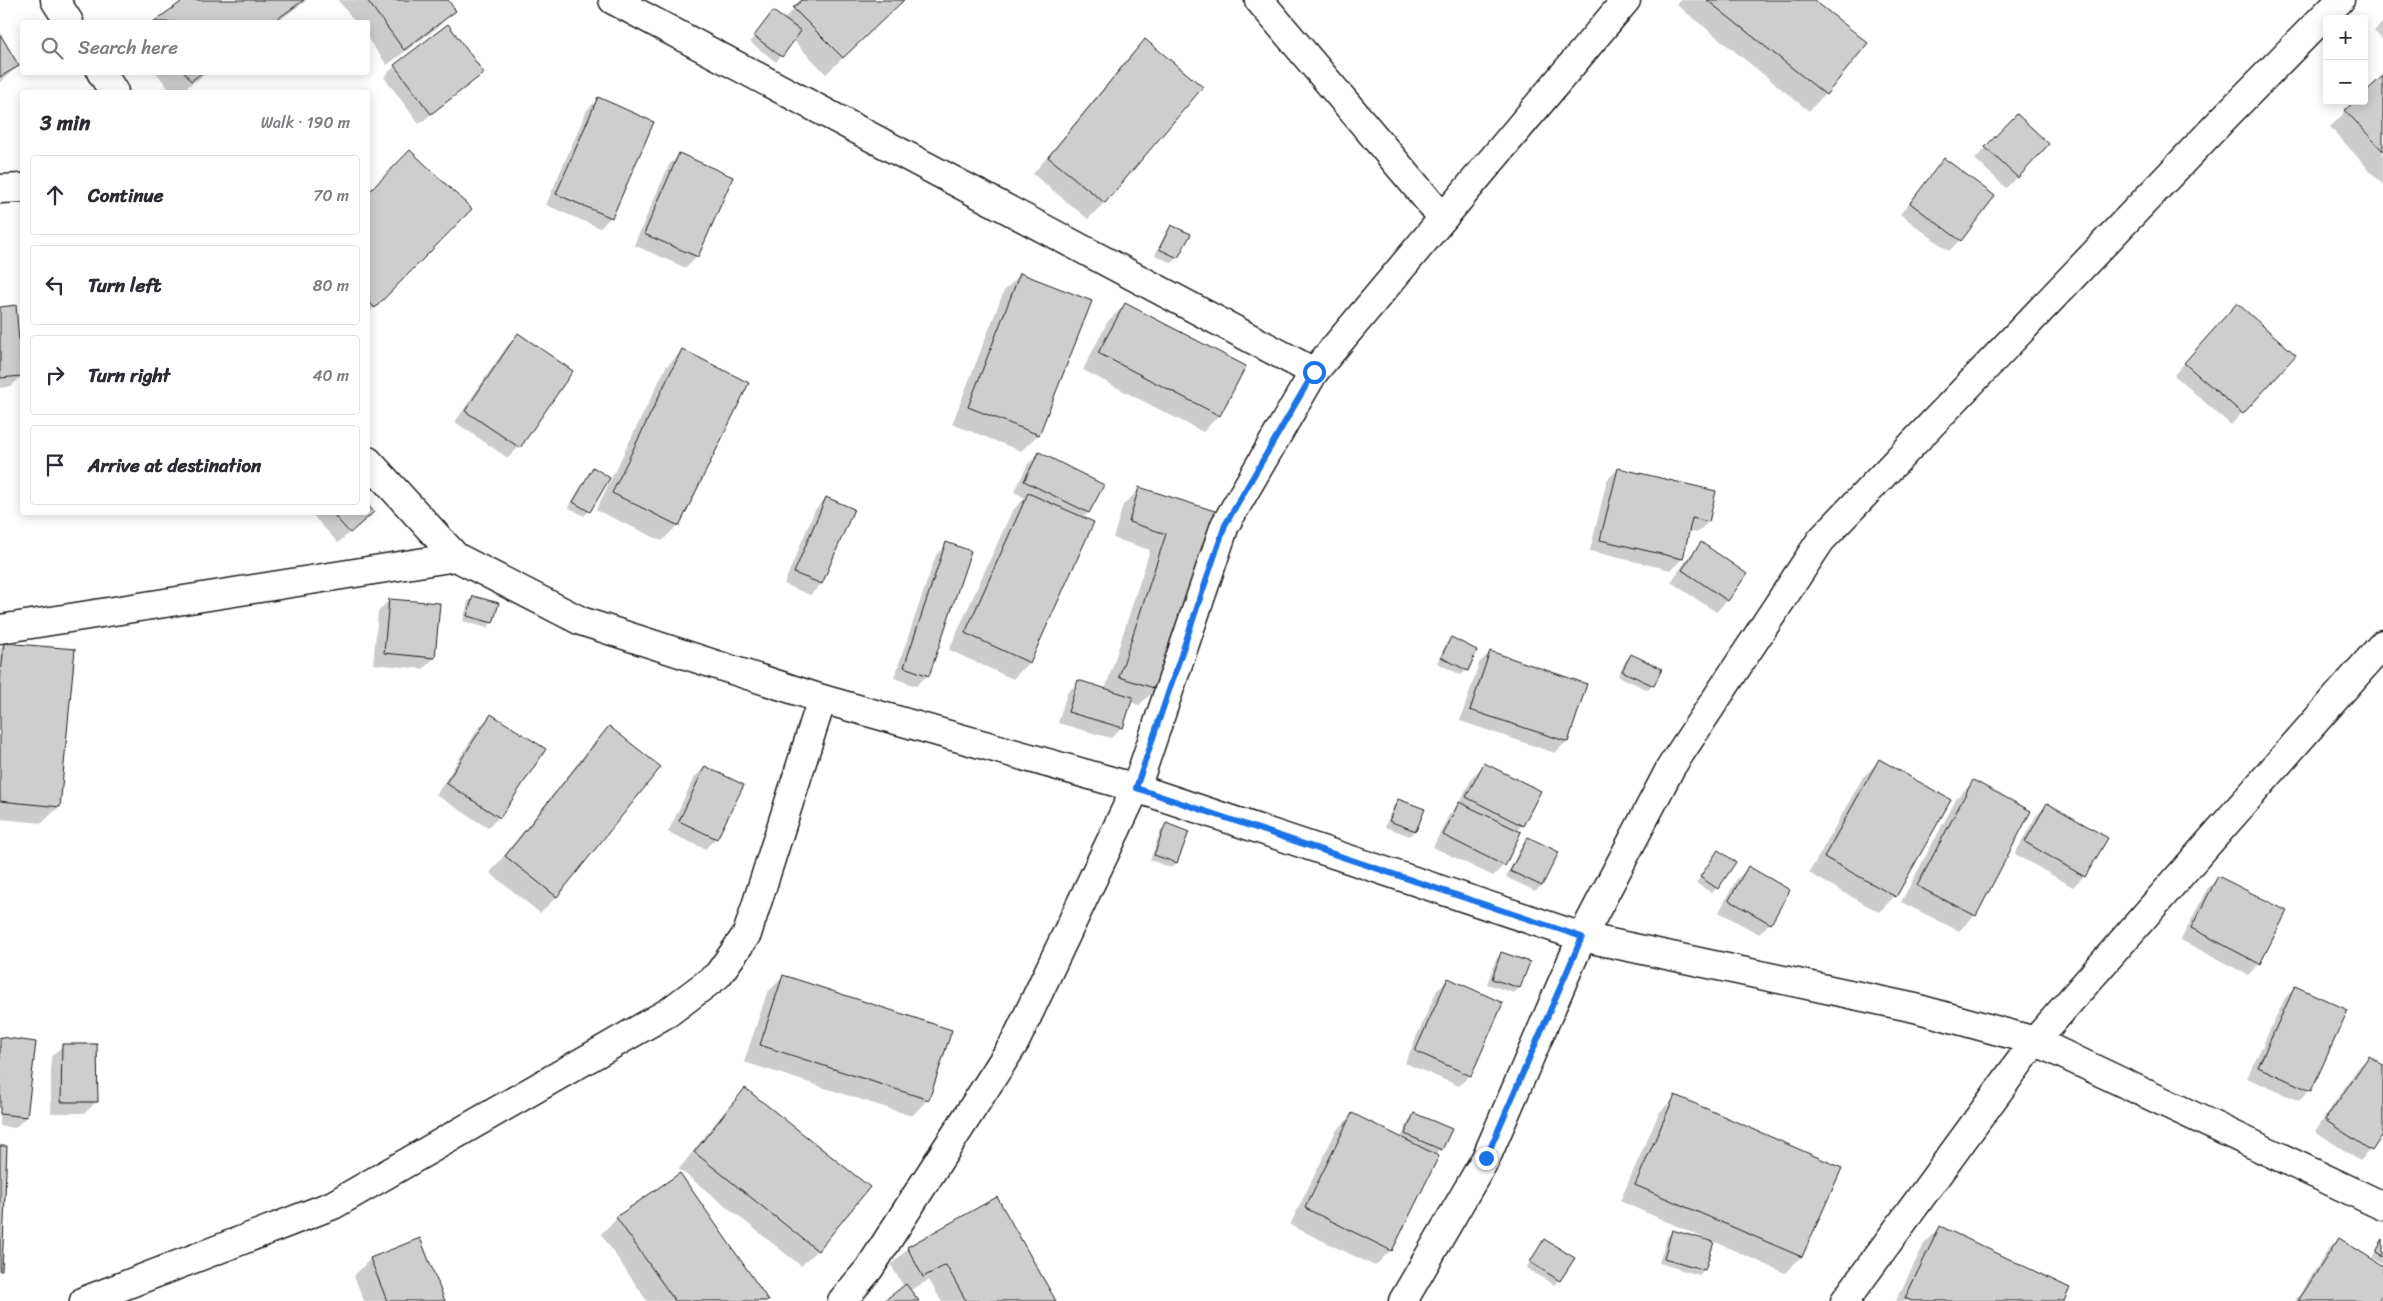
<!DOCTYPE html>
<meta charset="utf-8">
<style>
body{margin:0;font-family:Sriracha,sans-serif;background:#f2f2f3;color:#2b2b33}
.controls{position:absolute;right:15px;top:15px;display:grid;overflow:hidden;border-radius:5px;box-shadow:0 2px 12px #0003}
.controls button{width:45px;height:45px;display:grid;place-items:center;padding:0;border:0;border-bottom:1px solid #e1e1e2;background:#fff;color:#2b2b33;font:25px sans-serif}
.stop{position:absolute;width:15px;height:15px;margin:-11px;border:4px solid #1a73e8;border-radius:50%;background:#fff}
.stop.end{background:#1a73e8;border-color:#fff;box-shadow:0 1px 5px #0008}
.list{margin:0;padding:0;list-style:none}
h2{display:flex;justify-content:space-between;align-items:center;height:65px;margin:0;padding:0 20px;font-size:21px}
h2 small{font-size:16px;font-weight:400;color:#7c7c81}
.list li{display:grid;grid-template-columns:32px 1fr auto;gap:15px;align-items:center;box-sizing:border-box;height:80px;margin:0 10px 10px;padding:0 10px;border:1px solid #e1e1e2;border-radius:5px}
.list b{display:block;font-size:19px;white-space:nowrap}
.list em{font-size:16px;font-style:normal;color:#7c7c81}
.icon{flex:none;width:28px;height:28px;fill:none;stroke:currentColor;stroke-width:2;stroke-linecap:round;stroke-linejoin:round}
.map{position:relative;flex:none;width:2383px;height:1301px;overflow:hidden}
.search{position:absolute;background:#fff;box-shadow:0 2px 12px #0003;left:20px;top:20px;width:350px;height:55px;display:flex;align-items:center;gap:12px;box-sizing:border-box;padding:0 18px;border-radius:5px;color:#7c7c81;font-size:19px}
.panel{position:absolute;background:#fff;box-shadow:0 2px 12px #0003;left:20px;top:90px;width:350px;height:425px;border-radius:5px}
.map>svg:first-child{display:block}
</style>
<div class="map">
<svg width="2383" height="1301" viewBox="0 0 2383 1301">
<rect width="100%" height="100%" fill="#fff"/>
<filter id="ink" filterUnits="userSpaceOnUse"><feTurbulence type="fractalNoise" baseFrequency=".02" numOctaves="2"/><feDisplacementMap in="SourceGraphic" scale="10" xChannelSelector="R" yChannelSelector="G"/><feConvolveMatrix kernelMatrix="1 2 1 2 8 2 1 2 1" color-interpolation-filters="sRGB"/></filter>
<g filter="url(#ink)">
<!-- shadow -->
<g fill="#0003">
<polygon points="186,0 307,0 277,22 155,22"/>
<polygon points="338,0 446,0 454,10 438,27 387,65 368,39 368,22 355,22"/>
<polygon points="803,0 903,0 826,74 793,40 776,62 750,42 768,18 783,20"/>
<polygon points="1680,0 1812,0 1825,94 1809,111 1677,5"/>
<polygon points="2383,22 2383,40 2374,31"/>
<polygon points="447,26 483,73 419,124 384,77 395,66"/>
<polygon points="0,36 17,66 0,83"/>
<polygon points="1145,41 1201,87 1104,203 1088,219 1033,174 1129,57"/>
<polygon points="156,72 208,72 180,92 171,92"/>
<polygon points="2383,77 2383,185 2330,127 2346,111 2364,101"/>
<polygon points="598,99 611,217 600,228 546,205 587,110"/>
<polygon points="2006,127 2017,177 2006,188 1975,159"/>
<polygon points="410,151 470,209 368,314 368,194"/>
<polygon points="680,154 732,177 697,257 686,268 634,245 669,165"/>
<polygon points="1944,160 1960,240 1949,251 1900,214"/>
<polygon points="1171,227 1189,235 1177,258 1172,263 1155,255 1166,232"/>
<polygon points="1021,274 1091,302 1038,435 1021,451 952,424 1004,291"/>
<polygon points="1125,305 1219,415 1203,432 1083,370 1108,321"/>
<polygon points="14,306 22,375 12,386 0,388 0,308"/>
<polygon points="2226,316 2294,355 2231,425 2174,375"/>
<polygon points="518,335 519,447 508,458 455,422 507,346"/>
<polygon points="682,351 678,525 662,541 596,510 666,367"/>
<polygon points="1039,453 1103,485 1088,513 1083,518 1029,662 1013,679 949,650 1012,511 1025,498 1014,492 1028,464"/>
<polygon points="593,469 589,511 584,516 568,507"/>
<polygon points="1618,469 1715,492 1708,522 1697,533 1688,531 1682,559 1671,570 1590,551 1607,480"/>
<polygon points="1140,489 1213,512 1156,689 1139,705 1130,702 1122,727 1111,738 1058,723 1067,693 1078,682 1105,690 1150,550 1113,538 1123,505"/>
<polygon points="826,498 821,584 810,595 784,584 815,510"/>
<polygon points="368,507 372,512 338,543 310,512 368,512"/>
<polygon points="947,544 928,675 916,686 894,678 936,555"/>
<polygon points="1701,544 1746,574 1727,601 1716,612 1671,582 1690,555"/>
<polygon points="473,597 492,622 487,628 463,621 468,602"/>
<polygon points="389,600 434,658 423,669 373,664 378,612"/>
<polygon points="1451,638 1467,670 1461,675 1437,663 1446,644"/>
<polygon points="4,644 59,807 42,823 0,819 0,649"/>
<polygon points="1490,652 1586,684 1566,742 1555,753 1460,721 1479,663"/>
<polygon points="1631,655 1653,685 1648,690 1618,676 1626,660"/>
<polygon points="491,715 499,817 488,828 436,795 480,726"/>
<polygon points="609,727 557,897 540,913 490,873 593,744"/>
<polygon points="1879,761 1895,896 1879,912 1809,873 1863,777"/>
<polygon points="1485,764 1522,825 1516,831 1504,865 1493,876 1433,847 1449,815 1458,805 1473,776"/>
<polygon points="705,767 716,838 705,849 668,832 694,778"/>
<polygon points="1973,782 1975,915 1959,931 1901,902 1957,798"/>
<polygon points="1398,800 1423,810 1415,831 1410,836 1385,827 1393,806"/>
<polygon points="2047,805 2084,876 2073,887 2015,854 2036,816"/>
<polygon points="1166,824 1176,863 1171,868 1150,860 1161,830"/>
<polygon points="1528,838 1557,852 1541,886 1535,891 1506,877 1523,843"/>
<polygon points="1718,851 1717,888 1712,893 1696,883"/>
<polygon points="1748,868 1770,923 1759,934 1719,912 1737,879"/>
<polygon points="2218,878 2286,912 2259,964 2248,975 2181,940 2207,889"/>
<polygon points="1502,954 1519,988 1514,993 1487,984 1496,959"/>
<polygon points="783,977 928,1099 912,1116 744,1062 767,993"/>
<polygon points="1448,979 1470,1075 1459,1086 1405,1063 1437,990"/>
<polygon points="2296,987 2310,1090 2299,1101 2247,1078 2285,998"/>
<polygon points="0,1039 26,1117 15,1128 0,1126"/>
<polygon points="62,1046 96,1102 85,1113 51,1113 51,1057"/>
<polygon points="2369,1057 2383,1066 2383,1131 2371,1150 2360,1161 2315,1131 2358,1068"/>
<polygon points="746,1090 817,1250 801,1266 679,1169 729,1106"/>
<polygon points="1675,1097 1801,1257 1785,1273 1713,1241 1704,1270 1699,1275 1659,1263 1667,1237 1672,1232 1711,1241 1620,1201 1659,1113"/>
<polygon points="1352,1115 1401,1138 1409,1120 1414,1115 1441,1149 1435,1155 1391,1250 1375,1266 1290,1225 1336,1131"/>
<polygon points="996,1199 1054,1301 941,1301 929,1280 909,1291 917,1301 886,1301 904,1287 891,1265 908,1248"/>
<polygon points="617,1218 767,1301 647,1301 601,1234"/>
<polygon points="1940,1228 2062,1301 1896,1301 1924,1244"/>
<polygon points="2383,1237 2383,1263 2372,1258"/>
<polygon points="2339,1239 2383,1267 2383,1291 2376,1301 2295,1301 2328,1250"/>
<polygon points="419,1240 444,1301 364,1301 354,1276 370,1259"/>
<polygon points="1544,1241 1559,1280 1554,1285 1526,1268"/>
</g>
<!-- building -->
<g fill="#cecece" stroke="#1c1c1c">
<polygon points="184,0 304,0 273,22 153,22"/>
<polygon points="367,0 448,0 456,11 404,50"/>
<polygon points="802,0 904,0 843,58 793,8"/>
<polygon points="1707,0 1814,0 1868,43 1826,95"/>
<polygon points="773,11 801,31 782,57 754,36"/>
<polygon points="448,24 484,73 431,114 394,65"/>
<polygon points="0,34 19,66 0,77"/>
<polygon points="1145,39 1203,87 1105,203 1048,157"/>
<polygon points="184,72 203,72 191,81"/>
<polygon points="2383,76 2383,151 2345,110 2355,101 2364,101 2364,93"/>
<polygon points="598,97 654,122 612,218 556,194"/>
<polygon points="2017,114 2049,144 2018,178 1985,147"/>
<polygon points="410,150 472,209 375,308 368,301 368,193"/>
<polygon points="679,153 733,177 698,257 644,234"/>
<polygon points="1944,158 1995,196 1961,241 1910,203"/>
<polygon points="1171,225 1191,234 1178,258 1159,249"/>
<polygon points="1020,273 1092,301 1039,435 968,407"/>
<polygon points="1125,303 1246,366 1220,416 1098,353"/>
<polygon points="2237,303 2296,355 2243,414 2184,363"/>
<polygon points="16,305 22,376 0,378 0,307"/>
<polygon points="518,333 573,371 520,448 465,411"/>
<polygon points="682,349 749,383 679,526 612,493"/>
<polygon points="1039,452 1104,485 1089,513 1024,481"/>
<polygon points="593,467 610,478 590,512 573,502"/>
<polygon points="1618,468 1716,491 1709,522 1692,518 1683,559 1600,540"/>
<polygon points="1139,487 1215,511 1157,689 1119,677 1166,534 1129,522"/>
<polygon points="1028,493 1094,522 1030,663 965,633"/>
<polygon points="826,497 854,509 822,584 794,573"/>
<polygon points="368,505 374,512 350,533 331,512 368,512"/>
<polygon points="946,542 971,551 929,676 904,667"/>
<polygon points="1701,542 1747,574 1728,601 1682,570"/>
<polygon points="473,596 499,603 493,623 467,616"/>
<polygon points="389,599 440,603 435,658 384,653"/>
<polygon points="1451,637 1477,650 1468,671 1441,657"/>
<polygon points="4,643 75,649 60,807 0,801 0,684"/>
<polygon points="1490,651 1587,684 1568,742 1470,710"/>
<polygon points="1631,654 1662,669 1654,686 1622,671"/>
<polygon points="1078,680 1133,697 1123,728 1068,712"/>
<polygon points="491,714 546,749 500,818 446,783"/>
<polygon points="609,726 661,767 557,897 505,856"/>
<polygon points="1879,759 1951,800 1896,897 1824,857"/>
<polygon points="1484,763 1541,791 1523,826 1466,797"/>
<polygon points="705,766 744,785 717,839 679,821"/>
<polygon points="1973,780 2031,811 1976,916 1917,886"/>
<polygon points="1398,799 1425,809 1416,831 1389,821"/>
<polygon points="1459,802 1521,832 1505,866 1443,835"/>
<polygon points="2047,803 2108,838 2085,877 2025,842"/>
<polygon points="1166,823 1189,832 1177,863 1154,855"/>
<polygon points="1528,837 1559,852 1542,886 1510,871"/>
<polygon points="1718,850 1736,862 1718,889 1700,877"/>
<polygon points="1748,866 1790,890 1771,924 1729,900"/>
<polygon points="2218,876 2287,911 2260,964 2191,928"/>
<polygon points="1501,952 1530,962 1520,988 1492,979"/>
<polygon points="783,975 952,1030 929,1100 760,1045"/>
<polygon points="1448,978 1503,1003 1471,1076 1415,1051"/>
<polygon points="2295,986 2348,1010 2311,1091 2258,1067"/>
<polygon points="0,1037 36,1042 27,1117 0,1114"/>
<polygon points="62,1044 97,1044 98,1102 61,1102"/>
<polygon points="2369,1056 2383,1065 2383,1134 2372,1151 2325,1120"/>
<polygon points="745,1088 870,1187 818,1251 694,1152"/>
<polygon points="1675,1095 1842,1168 1802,1257 1635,1185"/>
<polygon points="1352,1113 1439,1156 1392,1251 1305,1208"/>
<polygon points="1414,1113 1452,1129 1442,1150 1405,1134"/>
<polygon points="0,1146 7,1146 2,1271 0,1271"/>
<polygon points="680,1173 769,1301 675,1301 616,1217"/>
<polygon points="997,1197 1056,1301 966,1301 946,1265 923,1277 907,1247"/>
<polygon points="1940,1226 2070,1288 2064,1301 1912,1301 1905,1298"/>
<polygon points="1672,1230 1714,1242 1705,1270 1664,1258"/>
<polygon points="420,1238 445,1301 387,1301 370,1258"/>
<polygon points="2339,1238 2383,1266 2383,1293 2378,1301 2298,1301"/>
<polygon points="1544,1239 1575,1258 1560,1281 1530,1262"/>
<polygon points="2383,1239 2383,1256 2376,1252"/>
<polygon points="906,1284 919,1301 884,1301"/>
</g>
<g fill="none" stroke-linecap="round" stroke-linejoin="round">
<defs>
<g id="street">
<polyline points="55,0 69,22"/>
<polyline points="613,0 1314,372"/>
<polyline points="1259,0 1443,218"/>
<polyline points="101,72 114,92"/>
<polyline points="0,189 22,188"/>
<polyline points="368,461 456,557 581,621 822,699 1136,788 1582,937 1915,1008 2035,1041 2383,1206"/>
<polyline points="0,629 456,557"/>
<polyline points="84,1301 333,1205 669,1012 718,975 747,934 822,699"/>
<polyline points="842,1301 869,1269 1015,1042 1136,788 1225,525 1314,372 1626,0"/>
<polyline points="1403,1301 1486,1158 1582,937 1671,767 1821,540 2224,118 2340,0"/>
<polyline points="1845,1301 2035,1041 2383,644"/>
</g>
</defs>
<!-- street casing -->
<use href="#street" stroke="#1c1c1c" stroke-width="31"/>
<!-- street -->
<use href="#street" stroke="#fff" stroke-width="28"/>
</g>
</g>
<g fill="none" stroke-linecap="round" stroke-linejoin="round" filter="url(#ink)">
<!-- route -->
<polyline stroke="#1a73e8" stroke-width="6" points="1314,372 1225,525 1136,788 1582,937 1486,1158"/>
</g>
</svg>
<div class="controls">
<button>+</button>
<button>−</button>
</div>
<div class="stop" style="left:1314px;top:372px"></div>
<div class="stop end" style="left:1486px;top:1158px"></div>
<div class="search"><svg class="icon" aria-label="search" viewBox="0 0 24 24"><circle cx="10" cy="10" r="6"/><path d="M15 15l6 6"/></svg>Search here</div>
<section class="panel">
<h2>3 min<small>Walk · 190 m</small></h2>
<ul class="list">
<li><svg class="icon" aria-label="ahead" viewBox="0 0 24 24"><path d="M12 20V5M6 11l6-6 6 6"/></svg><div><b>Continue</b></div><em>70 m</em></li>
<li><svg class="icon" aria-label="left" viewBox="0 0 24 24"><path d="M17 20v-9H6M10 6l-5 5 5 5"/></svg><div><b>Turn left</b></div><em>80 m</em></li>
<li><svg class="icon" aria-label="right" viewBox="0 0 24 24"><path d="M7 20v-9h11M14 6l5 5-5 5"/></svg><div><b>Turn right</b></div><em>40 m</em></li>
<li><svg class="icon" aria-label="arrive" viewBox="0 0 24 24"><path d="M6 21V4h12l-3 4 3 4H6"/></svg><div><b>Arrive at destination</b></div></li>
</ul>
</section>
</div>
